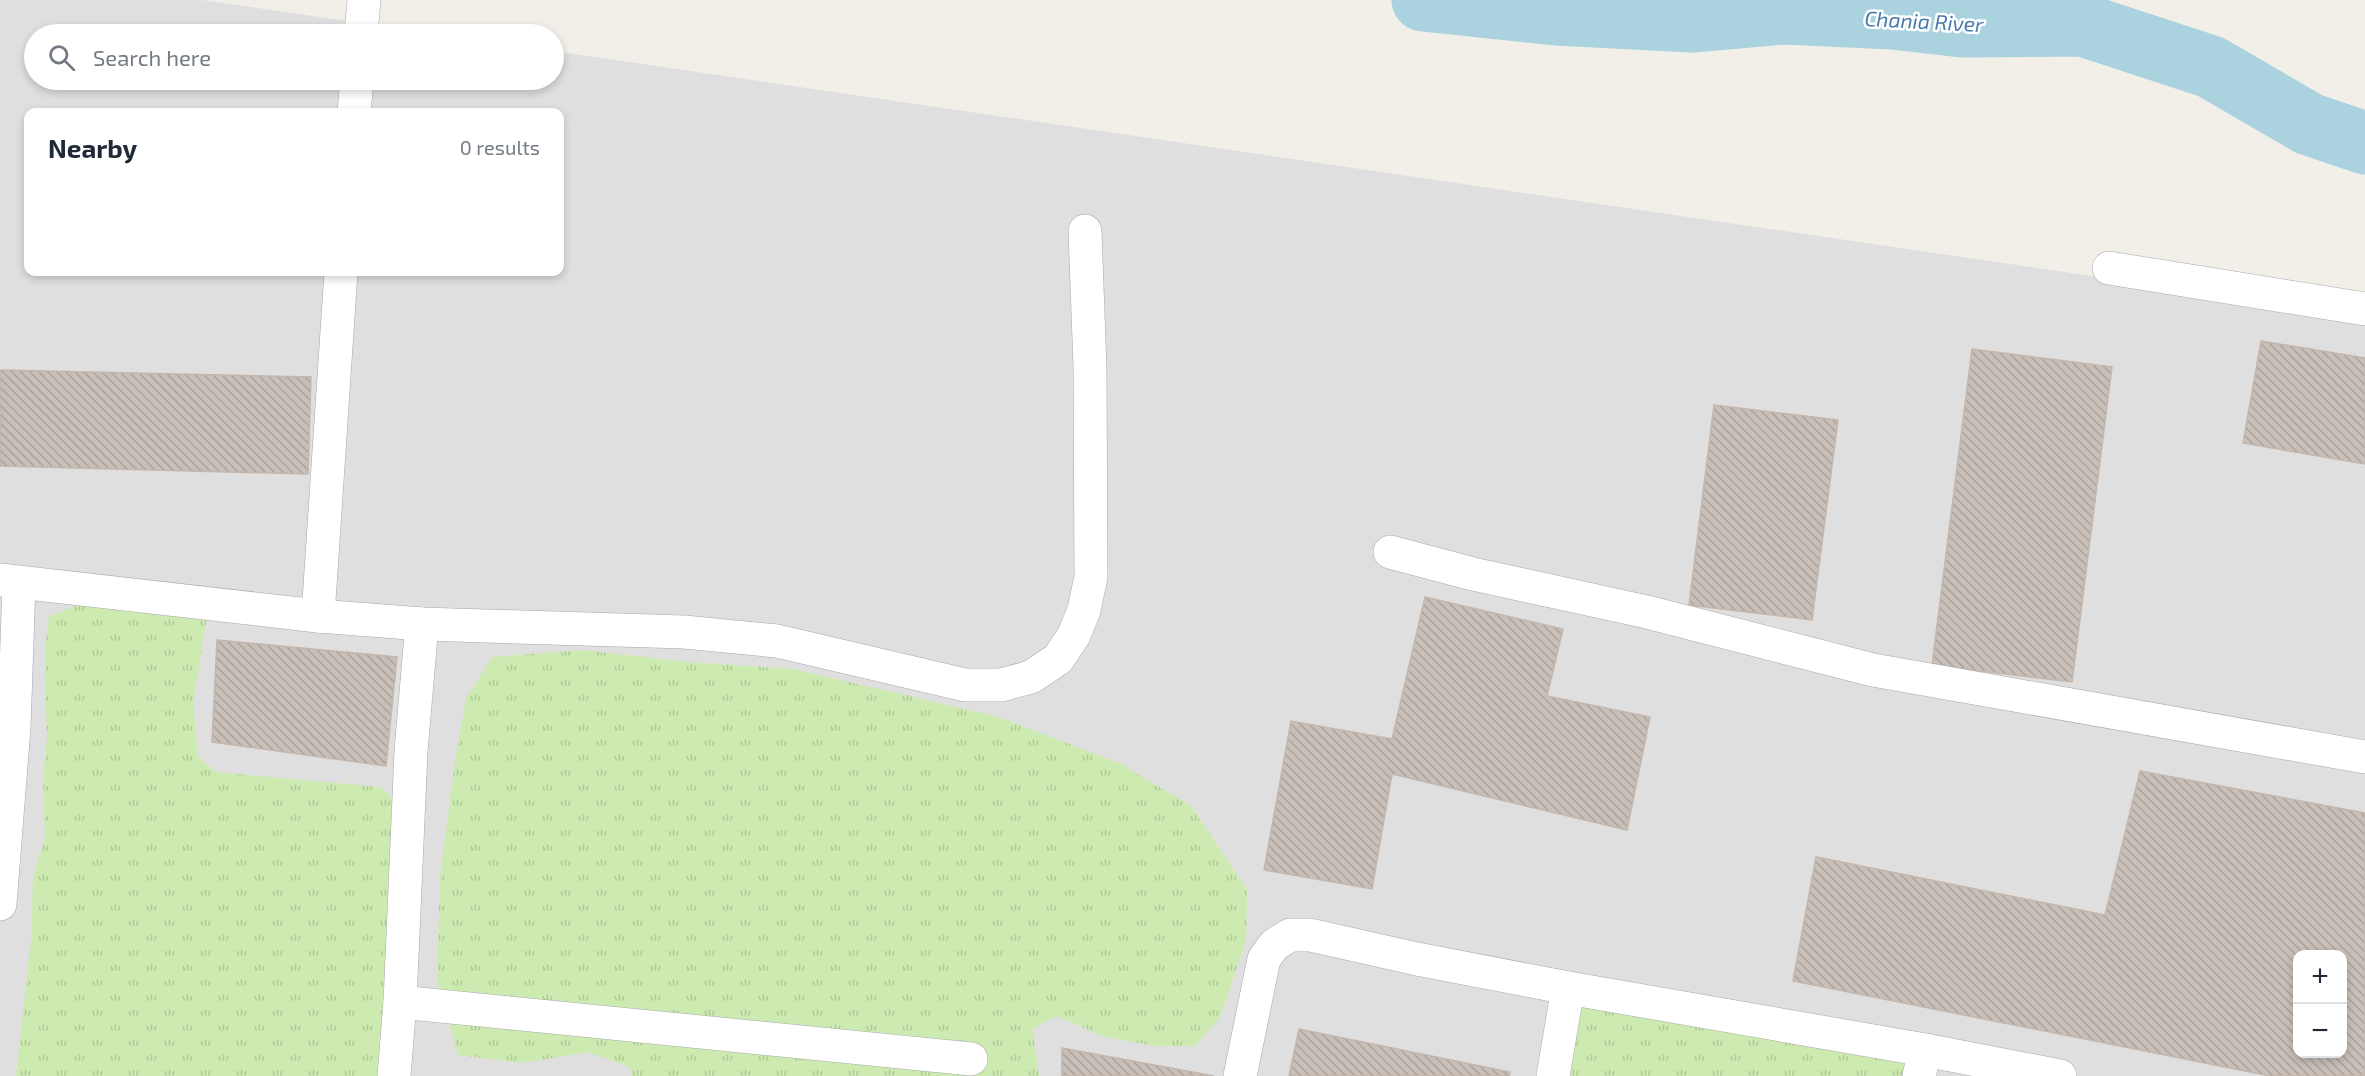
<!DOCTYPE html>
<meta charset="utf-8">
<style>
body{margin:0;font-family:"Exo 2",sans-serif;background:#f2f2f3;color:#1f2937}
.controls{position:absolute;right:18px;bottom:18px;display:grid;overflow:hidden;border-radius:12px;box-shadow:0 3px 9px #0003}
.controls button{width:54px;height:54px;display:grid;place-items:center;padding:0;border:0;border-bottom:2px solid #e0e1e3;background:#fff;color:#1f2937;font:30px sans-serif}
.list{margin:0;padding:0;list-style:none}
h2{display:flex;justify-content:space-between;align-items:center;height:78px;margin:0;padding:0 24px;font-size:26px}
h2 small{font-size:20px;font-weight:400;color:#747a83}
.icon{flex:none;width:33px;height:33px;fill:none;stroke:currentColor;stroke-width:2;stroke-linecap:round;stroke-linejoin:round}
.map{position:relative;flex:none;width:2365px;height:1076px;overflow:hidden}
.search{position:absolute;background:#fff;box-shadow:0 3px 9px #0003;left:24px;top:24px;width:540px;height:66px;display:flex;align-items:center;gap:15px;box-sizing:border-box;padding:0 21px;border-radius:33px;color:#747a83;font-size:22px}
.panel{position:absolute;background:#fff;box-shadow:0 3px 9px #0003;left:24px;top:108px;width:540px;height:168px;border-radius:12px}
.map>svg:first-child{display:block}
</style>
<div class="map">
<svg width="2365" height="1076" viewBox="0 0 2365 1076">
<defs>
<pattern id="grass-tufts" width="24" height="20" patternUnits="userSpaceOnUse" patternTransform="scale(1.5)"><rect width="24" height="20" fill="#cdebb0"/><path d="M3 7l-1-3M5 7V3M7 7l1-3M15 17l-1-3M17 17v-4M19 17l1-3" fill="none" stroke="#b0c997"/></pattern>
<pattern id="building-back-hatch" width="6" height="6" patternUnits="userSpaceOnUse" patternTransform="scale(1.5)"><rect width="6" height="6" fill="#c7bfb8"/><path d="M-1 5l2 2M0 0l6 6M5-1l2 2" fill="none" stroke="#aba49e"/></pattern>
</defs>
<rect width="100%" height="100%" fill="#f2efe9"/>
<!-- residential -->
<path fill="#e0dfdf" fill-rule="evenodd" d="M 0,0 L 202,0 L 438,34 L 34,34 L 34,80 L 554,80 L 554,51 L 2365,316 L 2365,1076 L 0,1076 ZM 28,112 L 560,112 L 560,272 L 28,272 ZM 2298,954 L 2342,954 L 2342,1054 L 2298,1054 Z"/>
<!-- grass -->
<g fill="url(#grass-tufts)">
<polygon points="84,603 207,616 193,703 198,757 216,772 380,787 405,807 391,1076 16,1076 31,940 33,875 45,839 43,779 47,737 45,677 46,642 49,616"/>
<polygon points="582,650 687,662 793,669 999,717 1121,764 1191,806 1247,890 1246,940 1220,1017 1195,1046 1155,1046 1106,1037 1056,1016 1032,1029 1039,1076 632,1076 630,1067 588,1052 522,1063 458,1055 437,981 440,878 455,761 466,698 492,657"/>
<polygon points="1580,1002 1909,1060 1906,1076 1571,1076"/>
</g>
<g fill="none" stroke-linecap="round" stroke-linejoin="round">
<!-- river -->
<polyline stroke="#aad3df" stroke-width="63" points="1423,0 1556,14 1692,21 1785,13 1892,18 1962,26 2083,25 2211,67 2309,124 2365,143"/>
</g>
<!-- building -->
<g fill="url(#building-back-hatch)" stroke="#c4b6ab" stroke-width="1.5" fill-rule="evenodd">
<polygon points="2261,341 2365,358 2365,464 2243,443"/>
<polygon points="1972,349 2112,367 2072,682 1932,665"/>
<polygon points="0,370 311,377 308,474 0,466"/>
<polygon points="1714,405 1838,420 1812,620 1689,605"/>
<polygon points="1425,597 1563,629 1547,696 1650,717 1627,830 1392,774 1372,889 1264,870 1291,721 1392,739"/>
<polygon points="217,640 397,657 386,766 212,742"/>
<path d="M 2140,771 L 2365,813 L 2365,1076 L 2270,1076 L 1793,981 L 1816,857 L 2105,915 ZM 2298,954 L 2342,954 L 2342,1054 L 2298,1054 Z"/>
<polygon points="1299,1029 1510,1072 1509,1076 1289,1076"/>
<polygon points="1062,1048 1214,1076 1062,1076"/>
</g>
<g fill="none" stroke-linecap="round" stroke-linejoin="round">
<defs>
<g id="minor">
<polyline points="361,34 364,0"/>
<polyline points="354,112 357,80"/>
<polyline points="2109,268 2365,309"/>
<polyline points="1390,552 1473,574 1647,612 1873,670 2365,757"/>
<polyline points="0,580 318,616 422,624 684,632 777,641 965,685 1001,685 1031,677 1058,659 1074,635 1084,610 1091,577 1090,368 1085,231"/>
<polyline points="318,616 341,272"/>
<polyline points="0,904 14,728 19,583"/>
<polyline points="400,1002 971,1059"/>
<polyline points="394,1076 400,1002 411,751 422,624"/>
<polyline points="1240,1076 1264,959 1274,945 1290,935 1310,935 1417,959 1568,988 1925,1050"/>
<polyline points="1553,1076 1568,988"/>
<polyline points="1919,1076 1925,1050 2060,1076"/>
</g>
</defs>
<!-- minor casing -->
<use href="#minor" stroke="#a9a9a9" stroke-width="34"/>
<!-- minor -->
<use href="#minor" stroke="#fff" stroke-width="33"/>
</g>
<g text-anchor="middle" stroke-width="5" stroke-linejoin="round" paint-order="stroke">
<!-- water labels -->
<g font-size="21" font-style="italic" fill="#4a7aab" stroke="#fff">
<text transform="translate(1924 22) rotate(3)" y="7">Chania River</text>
</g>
</g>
</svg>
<div class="controls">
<button>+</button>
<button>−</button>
</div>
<div class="search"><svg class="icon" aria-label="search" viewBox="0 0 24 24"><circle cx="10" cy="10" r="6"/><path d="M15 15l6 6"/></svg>Search here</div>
<section class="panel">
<h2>Nearby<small>0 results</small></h2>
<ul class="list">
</ul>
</section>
</div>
